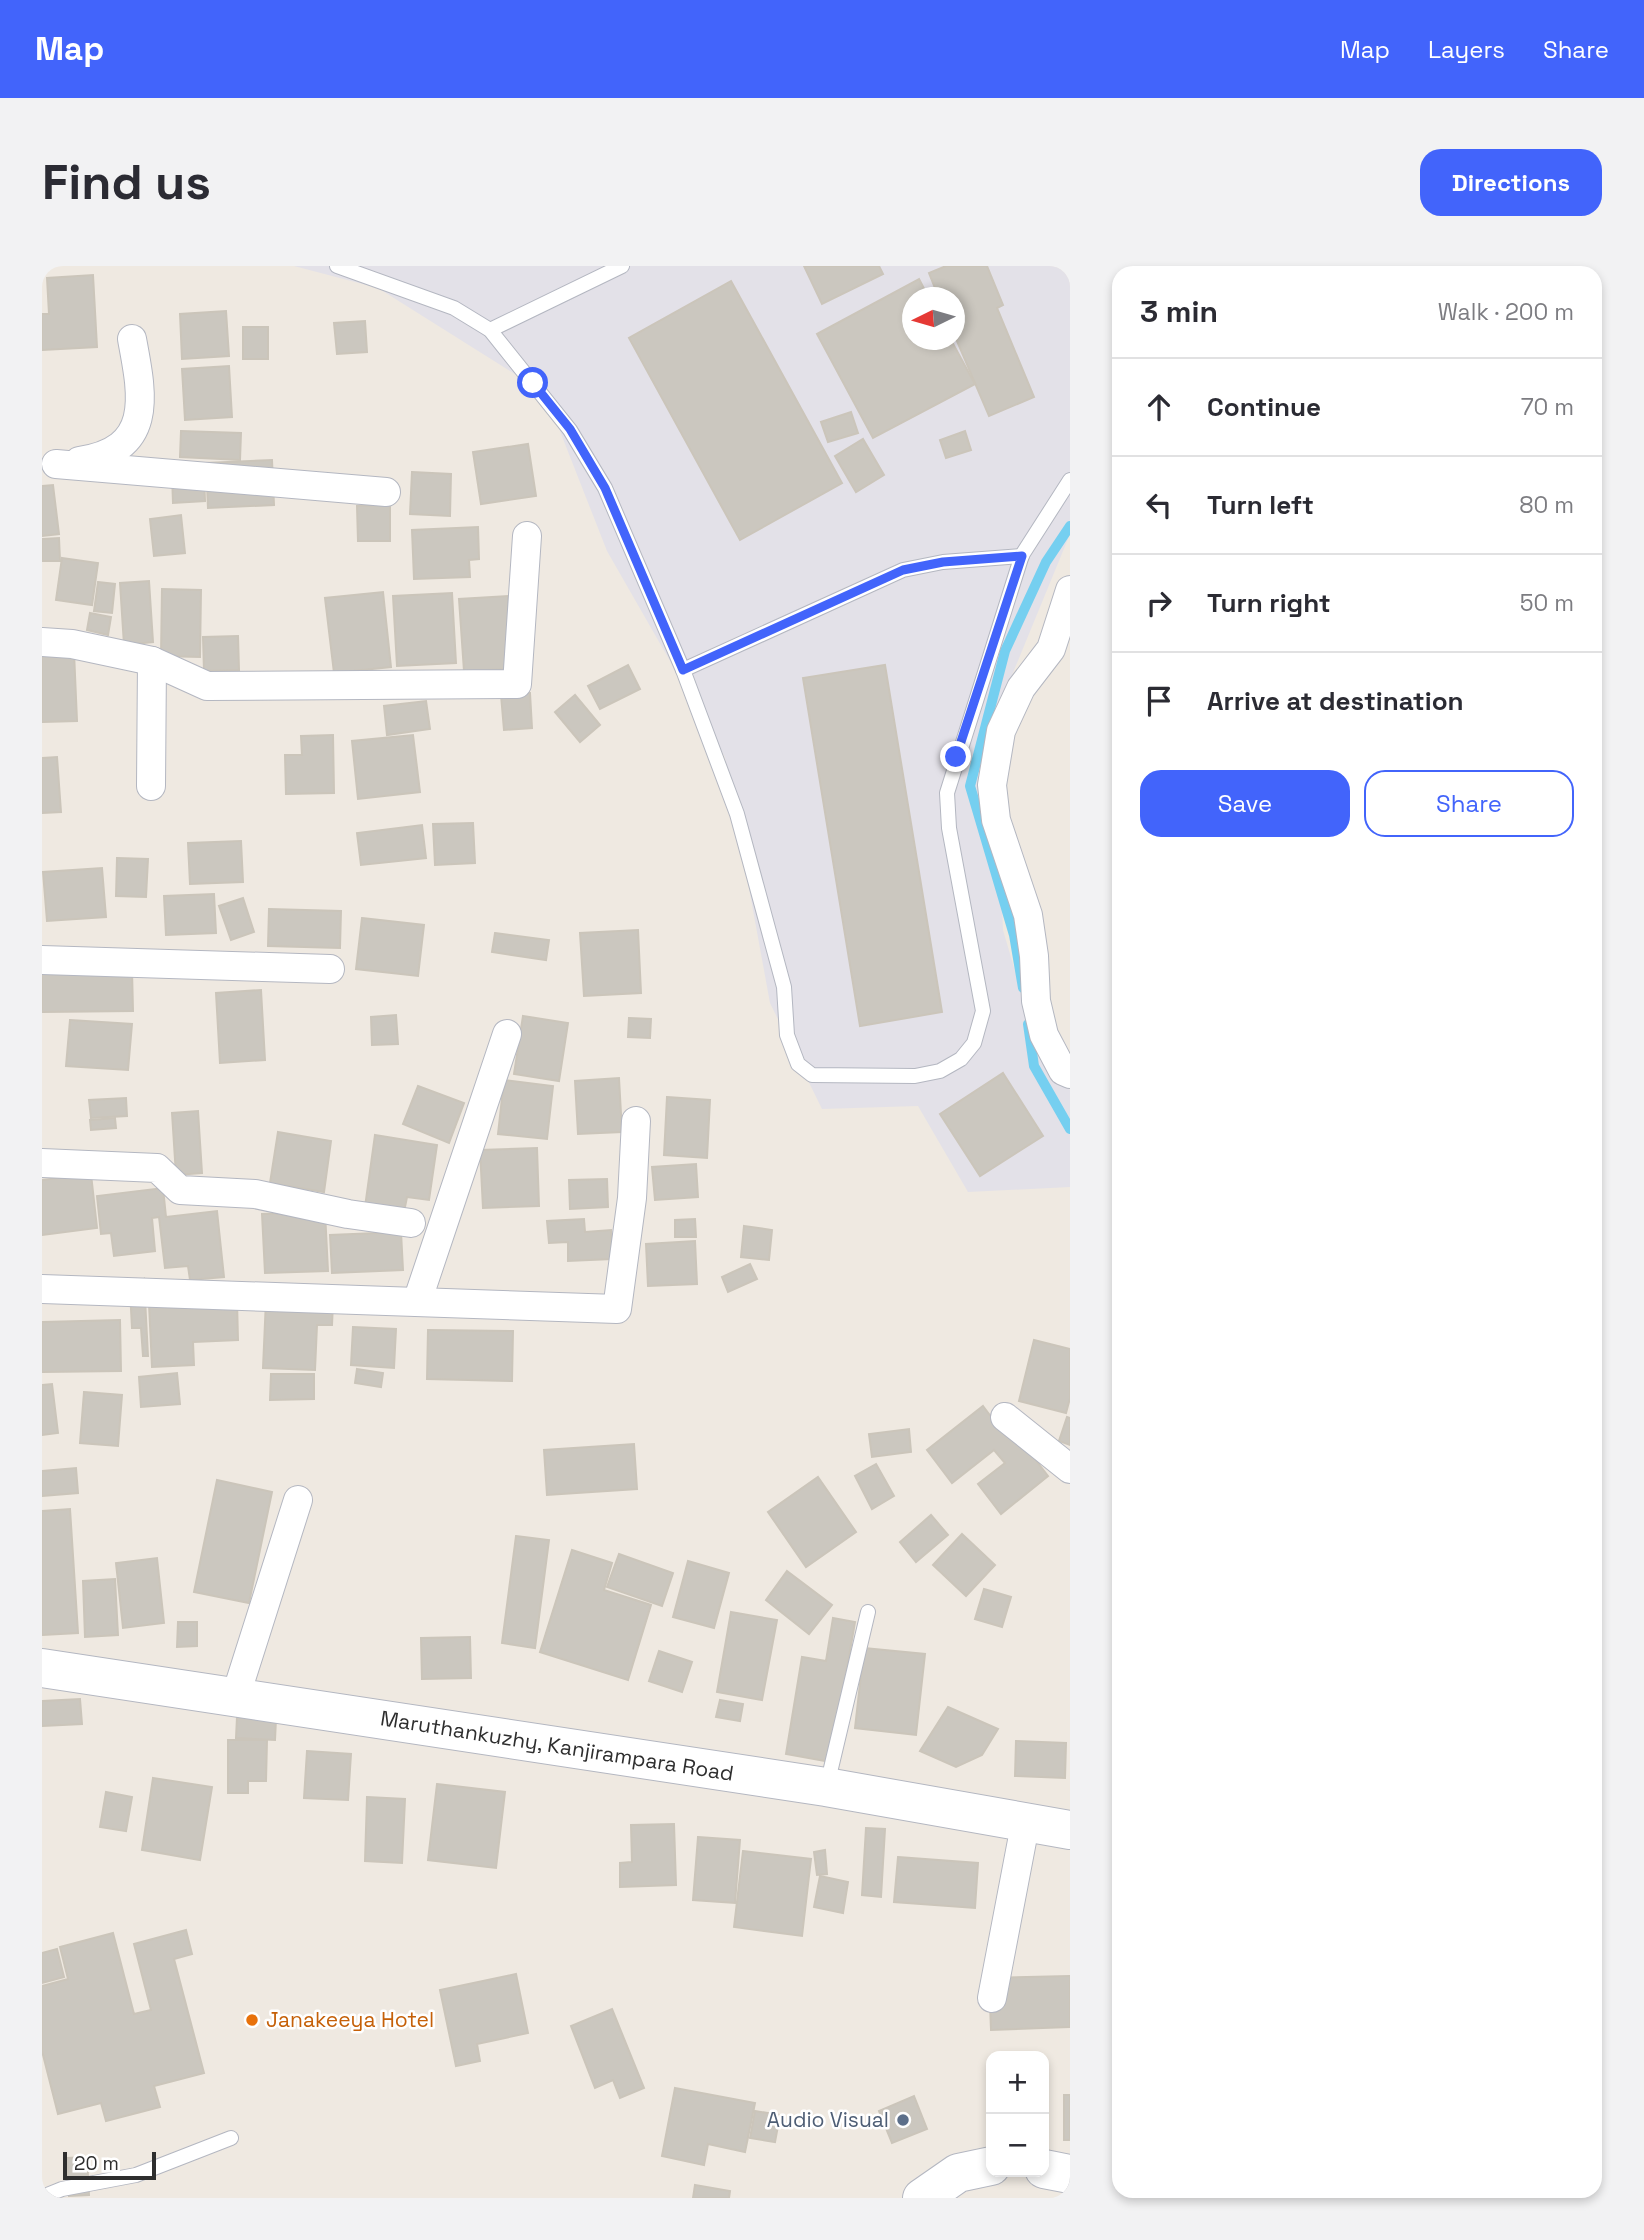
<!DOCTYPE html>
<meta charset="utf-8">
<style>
body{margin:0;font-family:"Space Grotesk",sans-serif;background:#f2f2f3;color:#2b2b33}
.controls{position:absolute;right:21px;bottom:21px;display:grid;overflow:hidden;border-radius:14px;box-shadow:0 4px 10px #0003}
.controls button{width:63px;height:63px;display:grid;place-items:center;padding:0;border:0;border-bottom:2px solid #e1e1e2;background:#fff;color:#2b2b33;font:35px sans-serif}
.compass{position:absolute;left:860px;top:21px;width:63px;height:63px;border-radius:50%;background:#fff;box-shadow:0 4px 10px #0003;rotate:265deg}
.scale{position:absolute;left:21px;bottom:18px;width:93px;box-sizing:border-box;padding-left:7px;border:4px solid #2e2e2e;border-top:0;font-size:19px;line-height:24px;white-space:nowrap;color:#2e2e2e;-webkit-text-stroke:5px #fff;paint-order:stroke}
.stop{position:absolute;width:21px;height:21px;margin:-16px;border:5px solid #4264fb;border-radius:50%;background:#fff}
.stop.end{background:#4264fb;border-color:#fff;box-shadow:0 2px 7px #0008}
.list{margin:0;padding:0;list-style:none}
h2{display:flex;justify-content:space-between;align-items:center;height:91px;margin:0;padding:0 28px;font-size:30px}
h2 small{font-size:23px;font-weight:400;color:#7c7c81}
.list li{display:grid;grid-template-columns:46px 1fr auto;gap:21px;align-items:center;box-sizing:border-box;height:98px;padding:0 28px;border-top:2px solid #e1e1e2}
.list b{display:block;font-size:26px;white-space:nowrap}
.list em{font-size:23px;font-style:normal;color:#7c7c81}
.actions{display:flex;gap:14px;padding:21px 28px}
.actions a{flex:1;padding:16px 0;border:2px solid #4264fb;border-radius:21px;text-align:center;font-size:24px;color:#4264fb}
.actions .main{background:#4264fb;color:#fff}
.icon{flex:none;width:38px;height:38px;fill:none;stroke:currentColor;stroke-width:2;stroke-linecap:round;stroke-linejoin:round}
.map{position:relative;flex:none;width:1028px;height:1932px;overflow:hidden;border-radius:21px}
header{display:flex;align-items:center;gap:42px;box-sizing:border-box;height:98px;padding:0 35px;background:#4264fb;color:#fff}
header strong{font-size:33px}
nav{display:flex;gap:38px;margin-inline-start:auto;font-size:24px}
.intro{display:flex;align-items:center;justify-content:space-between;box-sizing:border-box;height:168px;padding:0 42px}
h1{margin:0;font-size:49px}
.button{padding:18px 32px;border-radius:21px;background:#4264fb;color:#fff;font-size:24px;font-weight:700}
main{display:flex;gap:42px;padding:0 42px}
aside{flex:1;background:#fff;border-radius:21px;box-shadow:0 4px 10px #0003}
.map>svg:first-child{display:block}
</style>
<header>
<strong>Map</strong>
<nav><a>Map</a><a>Layers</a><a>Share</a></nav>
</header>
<div class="intro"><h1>Find us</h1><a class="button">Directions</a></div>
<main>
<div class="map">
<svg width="1028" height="1932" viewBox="0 0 1028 1932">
<rect width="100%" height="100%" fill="#efe9e1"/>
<!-- industrial -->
<path fill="#e3e1e8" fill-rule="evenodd" d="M 252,0 L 1028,0 L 1028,268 L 952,453 L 961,664 L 995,781 L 1028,824 L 1028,921 L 926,926 L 876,840 L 780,843 L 728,737 L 683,491 L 565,285 L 503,127 L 336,22 ZM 870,32 L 912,32 L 912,74 L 870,74 Z"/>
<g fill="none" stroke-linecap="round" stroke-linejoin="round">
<!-- stream -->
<g stroke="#75cff0" stroke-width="10">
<polyline points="981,722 972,669 928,520 963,385 1004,296 1028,260"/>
<polyline points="986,758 992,800 1028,863"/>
</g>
</g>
<!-- building -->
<g fill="#cbc7bf" stroke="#cbc5ba" stroke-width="2">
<polygon points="762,0 837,0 841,8 780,38"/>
<polygon points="904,0 945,0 961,39 955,42 992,131 947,150 912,68 912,32 897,32 887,7"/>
<polygon points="51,9 55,81 0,84 0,48 7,48 5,12"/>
<polygon points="877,13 887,32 870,32 870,74 909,74 933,118 831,172 775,68"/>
<polygon points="689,15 800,217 698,274 587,72"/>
<polygon points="184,45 187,90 140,93 138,48"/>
<polygon points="323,55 325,86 295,88 292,57"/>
<rect x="201" y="61" width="25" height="32"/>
<polygon points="187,100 190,151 143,154 140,103"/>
<polygon points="809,146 816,167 786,176 779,156"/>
<polygon points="139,165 199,167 198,194 138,191"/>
<polygon points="923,165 929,184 904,192 898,174"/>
<polygon points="821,173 842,209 814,226 793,190"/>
<polygon points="486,178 494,230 439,238 431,186"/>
<polygon points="230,194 232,239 166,242 164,197"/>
<polygon points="370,206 409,208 408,250 368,248"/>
<polygon points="162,207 163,235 131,237 130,209"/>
<polygon points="11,219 17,268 0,270 0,220"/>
<polygon points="348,239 348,275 316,275 315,240"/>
<polygon points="139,249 143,287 112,290 108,253"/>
<polygon points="436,261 437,293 427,294 428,311 372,313 370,264"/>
<polygon points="17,272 18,295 0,295 0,273"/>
<polygon points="20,292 56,297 50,339 14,334"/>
<polygon points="107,315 111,376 82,379 78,317"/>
<polygon points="56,316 73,318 70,347 52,345"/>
<polygon points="120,323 159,324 158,391 119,390"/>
<polygon points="341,326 349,401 292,407 283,332"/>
<polygon points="410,327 414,397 355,400 351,330"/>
<polygon points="466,330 470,403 422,405 417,333"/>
<polygon points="48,347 69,351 66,369 45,364"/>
<polygon points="196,370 197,404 162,405 161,371"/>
<polygon points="32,386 35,455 0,456 0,387"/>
<polygon points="586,399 598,423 558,443 546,420"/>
<polygon points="843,399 900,746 818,760 761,412"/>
<polygon points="488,427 490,462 462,464 459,429"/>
<polygon points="533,429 558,459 538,476 513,446"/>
<polygon points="384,435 388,463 345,469 342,440"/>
<polygon points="291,469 292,527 244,528 243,489 260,489 259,470"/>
<polygon points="371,469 378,526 316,533 310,475"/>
<polygon points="15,491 19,546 0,547 0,492"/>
<polygon points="431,557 433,597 393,599 391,558"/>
<polygon points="380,559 384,592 319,599 315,567"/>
<polygon points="199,575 201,616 148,618 146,577"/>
<polygon points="75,592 106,593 104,631 74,630"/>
<polygon points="60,602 64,651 5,655 1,606"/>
<polygon points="172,628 174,667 124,669 122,630"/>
<polygon points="201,632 212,666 189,674 177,640"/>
<polygon points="227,643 299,645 298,682 226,680"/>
<polygon points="320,652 382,659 376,710 314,703"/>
<polygon points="596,664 599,727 542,730 538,667"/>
<polygon points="453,667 507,674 504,694 450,686"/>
<polygon points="0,702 90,704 91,745 0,746"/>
<polygon points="219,724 223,794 178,797 174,727"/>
<polygon points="354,749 356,778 330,779 329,751"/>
<polygon points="481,750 526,757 517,815 472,808"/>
<polygon points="587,752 609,753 608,772 586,771"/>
<polygon points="28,754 90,758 86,804 24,800"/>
<polygon points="961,807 1001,870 938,910 898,848"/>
<polygon points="577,812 580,866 536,868 533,815"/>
<polygon points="462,814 511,820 505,873 456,868"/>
<polygon points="376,820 422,837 407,877 361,858"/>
<polygon points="625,831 668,834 665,892 622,889"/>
<polygon points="84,832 85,850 49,852 47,834"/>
<polygon points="156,845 160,907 134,909 130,847"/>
<polygon points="73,852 74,862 49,864 48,854"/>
<polygon points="236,866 289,875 282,926 228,917"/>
<polygon points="333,869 395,879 387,934 365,931 362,946 323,941"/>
<polygon points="495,882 497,940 441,942 438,884"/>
<polygon points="654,898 656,931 613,934 610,901"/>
<polygon points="49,908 55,962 0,969 0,914"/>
<polygon points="565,913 566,941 528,943 527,914"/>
<polygon points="121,922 124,951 175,945 182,1011 148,1014 146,1000 123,1002 117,951 110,952 113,985 72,990 69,967 59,968 55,930"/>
<polygon points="283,946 286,1005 223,1007 220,948"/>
<polygon points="542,953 543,966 569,964 570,993 526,995 526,976 507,977 505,955"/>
<polygon points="653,953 654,971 633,971 633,954"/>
<polygon points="702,960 730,964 727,994 699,991"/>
<polygon points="359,966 361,1004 290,1007 288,969"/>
<polygon points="653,975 655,1018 606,1020 604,978"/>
<polygon points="708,998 715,1013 686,1026 680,1011"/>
<polygon points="102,1013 106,1090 101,1090 99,1062 90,1062 88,1024"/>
<polygon points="224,1034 291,1037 290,1059 275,1059 273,1104 221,1102"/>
<polygon points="195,1035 196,1074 151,1076 152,1099 110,1101 107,1038"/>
<polygon points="78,1054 79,1105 0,1106 0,1056"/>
<polygon points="311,1061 354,1063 352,1102 309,1099"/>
<polygon points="386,1064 471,1065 470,1115 385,1113"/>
<polygon points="992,1074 1028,1083 1028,1132 1024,1147 977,1135"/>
<polygon points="315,1103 341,1107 339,1121 313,1117"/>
<polygon points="135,1107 138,1138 99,1141 97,1111"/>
<polygon points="229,1108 272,1108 272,1133 228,1134"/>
<polygon points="10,1118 16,1167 0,1169 0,1119"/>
<polygon points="42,1126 80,1129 76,1180 38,1177"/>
<polygon points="941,1140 959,1164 966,1158 1006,1210 959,1248 936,1218 963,1197 952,1184 910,1217 885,1184"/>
<polygon points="1025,1151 1028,1152 1028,1179 1017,1175"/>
<polygon points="867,1163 869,1186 830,1191 827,1168"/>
<polygon points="592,1178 595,1223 505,1229 502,1184"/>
<polygon points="834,1198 852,1230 830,1243 813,1210"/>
<polygon points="34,1202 36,1227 0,1230 0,1205"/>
<polygon points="776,1211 814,1266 764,1301 726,1246"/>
<polygon points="175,1214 230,1226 207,1337 152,1326"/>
<polygon points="28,1243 36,1367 0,1369 0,1245"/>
<polygon points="889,1249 906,1269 874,1296 858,1276"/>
<polygon points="920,1268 953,1299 924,1330 891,1299"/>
<polygon points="474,1270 507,1274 493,1382 460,1377"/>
<polygon points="530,1284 570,1297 562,1324 609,1339 586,1414 498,1386"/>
<polygon points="577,1288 631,1307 620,1340 565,1321"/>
<polygon points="115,1292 122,1357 81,1362 74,1297"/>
<polygon points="646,1295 687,1307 672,1362 631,1351"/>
<polygon points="745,1305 790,1339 767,1368 724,1334"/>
<polygon points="73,1313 76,1369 43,1371 41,1315"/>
<polygon points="942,1323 969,1331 960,1361 933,1353"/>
<polygon points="689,1346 735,1354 720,1434 675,1426"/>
<polygon points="791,1352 813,1356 789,1496 744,1488 760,1391 784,1395"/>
<polygon points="136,1356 155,1356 155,1380 135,1381"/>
<polygon points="428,1371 429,1412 380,1413 379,1372"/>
<polygon points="822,1382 883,1388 874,1469 813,1462"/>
<polygon points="617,1385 650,1396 640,1426 607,1415"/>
<polygon points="38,1433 40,1458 0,1460 0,1435"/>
<polygon points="678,1434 701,1438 698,1455 674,1451"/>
<polygon points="906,1441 956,1463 940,1489 914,1501 878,1485"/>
<polygon points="195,1451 234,1453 233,1474 194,1472"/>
<polygon points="186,1474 225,1474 224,1515 206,1515 206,1527 186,1527"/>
<polygon points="974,1475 1024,1477 1023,1512 973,1510"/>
<polygon points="265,1485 309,1488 306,1534 262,1532"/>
<polygon points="111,1512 170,1521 158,1594 100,1584"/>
<polygon points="395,1518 463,1526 454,1602 386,1594"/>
<polygon points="64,1526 90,1531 84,1565 58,1561"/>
<polygon points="325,1531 363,1533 360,1597 323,1595"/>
<polygon points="632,1558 634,1619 578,1621 578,1597 590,1596 589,1559"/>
<polygon points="824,1562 843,1563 839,1631 820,1629"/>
<polygon points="656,1571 698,1574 693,1637 651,1634"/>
<polygon points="783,1584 785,1608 775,1609 772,1586"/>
<polygon points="701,1585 769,1593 760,1670 692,1661"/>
<polygon points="856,1591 936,1597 933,1642 852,1636"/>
<polygon points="778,1610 806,1616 801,1647 772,1641"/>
<polygon points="144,1664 150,1688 132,1693 162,1807 112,1820 118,1841 64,1855 59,1837 16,1848 0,1785 0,1720 26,1713 18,1681 71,1667 92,1748 109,1744 92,1678"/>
<polygon points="15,1683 22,1711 0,1717 0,1687"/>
<polygon points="474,1708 486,1767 435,1778 438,1795 414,1800 398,1724"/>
<polygon points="1028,1710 1028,1761 949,1764 947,1712"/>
<polygon points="570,1743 602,1822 578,1832 571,1814 553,1822 529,1760"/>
<polygon points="633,1822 713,1837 703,1886 666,1878 662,1899 620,1890"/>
<rect x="1022" y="1829" width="6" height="45"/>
<polygon points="872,1830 885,1863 850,1877 837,1845"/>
<polygon points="713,1845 738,1849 733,1876 708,1872"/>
<polygon points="45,1891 47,1929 27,1930 25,1892"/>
<polygon points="653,1919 688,1925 687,1932 651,1932"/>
</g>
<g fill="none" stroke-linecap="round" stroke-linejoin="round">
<defs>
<g id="service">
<polyline points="295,0 412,42 448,64 528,164 563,222 641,404 695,548 742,721 745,769 756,798 770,809 873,810 898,805 919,793 932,777 941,745 907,562 905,527 980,289 1028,214"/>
<polyline points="448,64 580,0"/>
<polyline points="641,404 861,304 901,296 980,290"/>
<polyline points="785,1519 826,1346"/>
<polyline points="0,1931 20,1923 94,1909 189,1872"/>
</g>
<g id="minor">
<path d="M 37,195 C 112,184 101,131 90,73"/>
<polyline points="14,198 344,226"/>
<polyline points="1028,324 1009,383 979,422 959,465 950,519 954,554 986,649 992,690 994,735 1002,769 1021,805 1028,808"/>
<polyline points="0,376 30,378 110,395 165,420 475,418 485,270"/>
<polyline points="109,520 110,395"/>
<polyline points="0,694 288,703"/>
<polyline points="0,897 115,902 138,924 213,928 306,948 369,957"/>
<polyline points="0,1023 575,1043 590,932 594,855"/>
<polyline points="375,1036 465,768"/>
<polyline points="963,1151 1028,1203"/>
<polyline points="193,1432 256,1234"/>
<polyline points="950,1732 984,1554"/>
</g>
<g id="secondary">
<polyline points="0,1402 784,1521 1028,1564"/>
<polyline points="1002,1903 1028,1908"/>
<polyline points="880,1932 916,1907 949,1900"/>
</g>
</defs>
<!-- service casing -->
<use href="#service" stroke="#b4b7c1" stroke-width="16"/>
<!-- minor casing -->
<use href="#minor" stroke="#b4b7c1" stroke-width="30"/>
<!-- secondary casing -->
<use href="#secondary" stroke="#b4b7c1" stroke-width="40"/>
<!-- service -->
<use href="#service" stroke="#fff" stroke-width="14"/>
<!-- minor -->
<use href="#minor" stroke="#fff" stroke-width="28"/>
<!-- secondary -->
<use href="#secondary" stroke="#fff" stroke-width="38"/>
</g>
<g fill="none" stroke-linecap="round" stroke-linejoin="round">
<!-- route -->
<polyline stroke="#4264fb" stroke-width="9" points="491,117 528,163 563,222 641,404 861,304 901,296 980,290 914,491"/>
</g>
<!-- markers -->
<circle fill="#e8710a" stroke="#fff" stroke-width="2.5" cx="210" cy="1754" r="7"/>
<circle fill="#5c6f8a" stroke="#fff" stroke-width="2.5" cx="861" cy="1854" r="7"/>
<g text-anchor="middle" stroke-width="5" stroke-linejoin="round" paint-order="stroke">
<!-- street labels -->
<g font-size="21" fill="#2e2e2e" stroke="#fff">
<text transform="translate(515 1480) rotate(9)" y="7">Maruthankuzhy, Kanjirampara Road</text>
</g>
<!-- food labels -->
<g font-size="21" fill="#c56008" stroke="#fff" text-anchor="start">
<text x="224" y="1761">Janakeeya Hotel</text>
</g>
<!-- service labels -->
<g font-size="21" fill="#4e5e75" stroke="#fff" text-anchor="end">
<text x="847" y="1861">Audio Visual</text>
</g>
</g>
</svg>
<div class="controls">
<button>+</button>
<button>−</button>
</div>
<svg class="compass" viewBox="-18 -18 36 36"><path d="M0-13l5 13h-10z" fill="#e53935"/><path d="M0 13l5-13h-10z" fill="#7c7c81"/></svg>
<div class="scale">20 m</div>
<div class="stop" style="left:491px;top:117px"></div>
<div class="stop end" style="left:914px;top:491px"></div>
</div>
<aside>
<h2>3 min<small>Walk · 200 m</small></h2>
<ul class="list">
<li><svg class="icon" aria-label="ahead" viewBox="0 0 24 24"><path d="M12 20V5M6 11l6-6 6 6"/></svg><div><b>Continue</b></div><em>70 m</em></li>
<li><svg class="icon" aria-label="left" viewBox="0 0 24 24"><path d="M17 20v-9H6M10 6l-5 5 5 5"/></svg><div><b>Turn left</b></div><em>80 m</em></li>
<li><svg class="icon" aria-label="right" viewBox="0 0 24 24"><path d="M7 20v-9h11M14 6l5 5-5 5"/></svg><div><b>Turn right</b></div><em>50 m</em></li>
<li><svg class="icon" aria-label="arrive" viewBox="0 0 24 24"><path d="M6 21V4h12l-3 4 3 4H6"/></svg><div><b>Arrive at destination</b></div></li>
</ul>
<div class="actions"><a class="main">Save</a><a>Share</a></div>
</aside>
</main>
